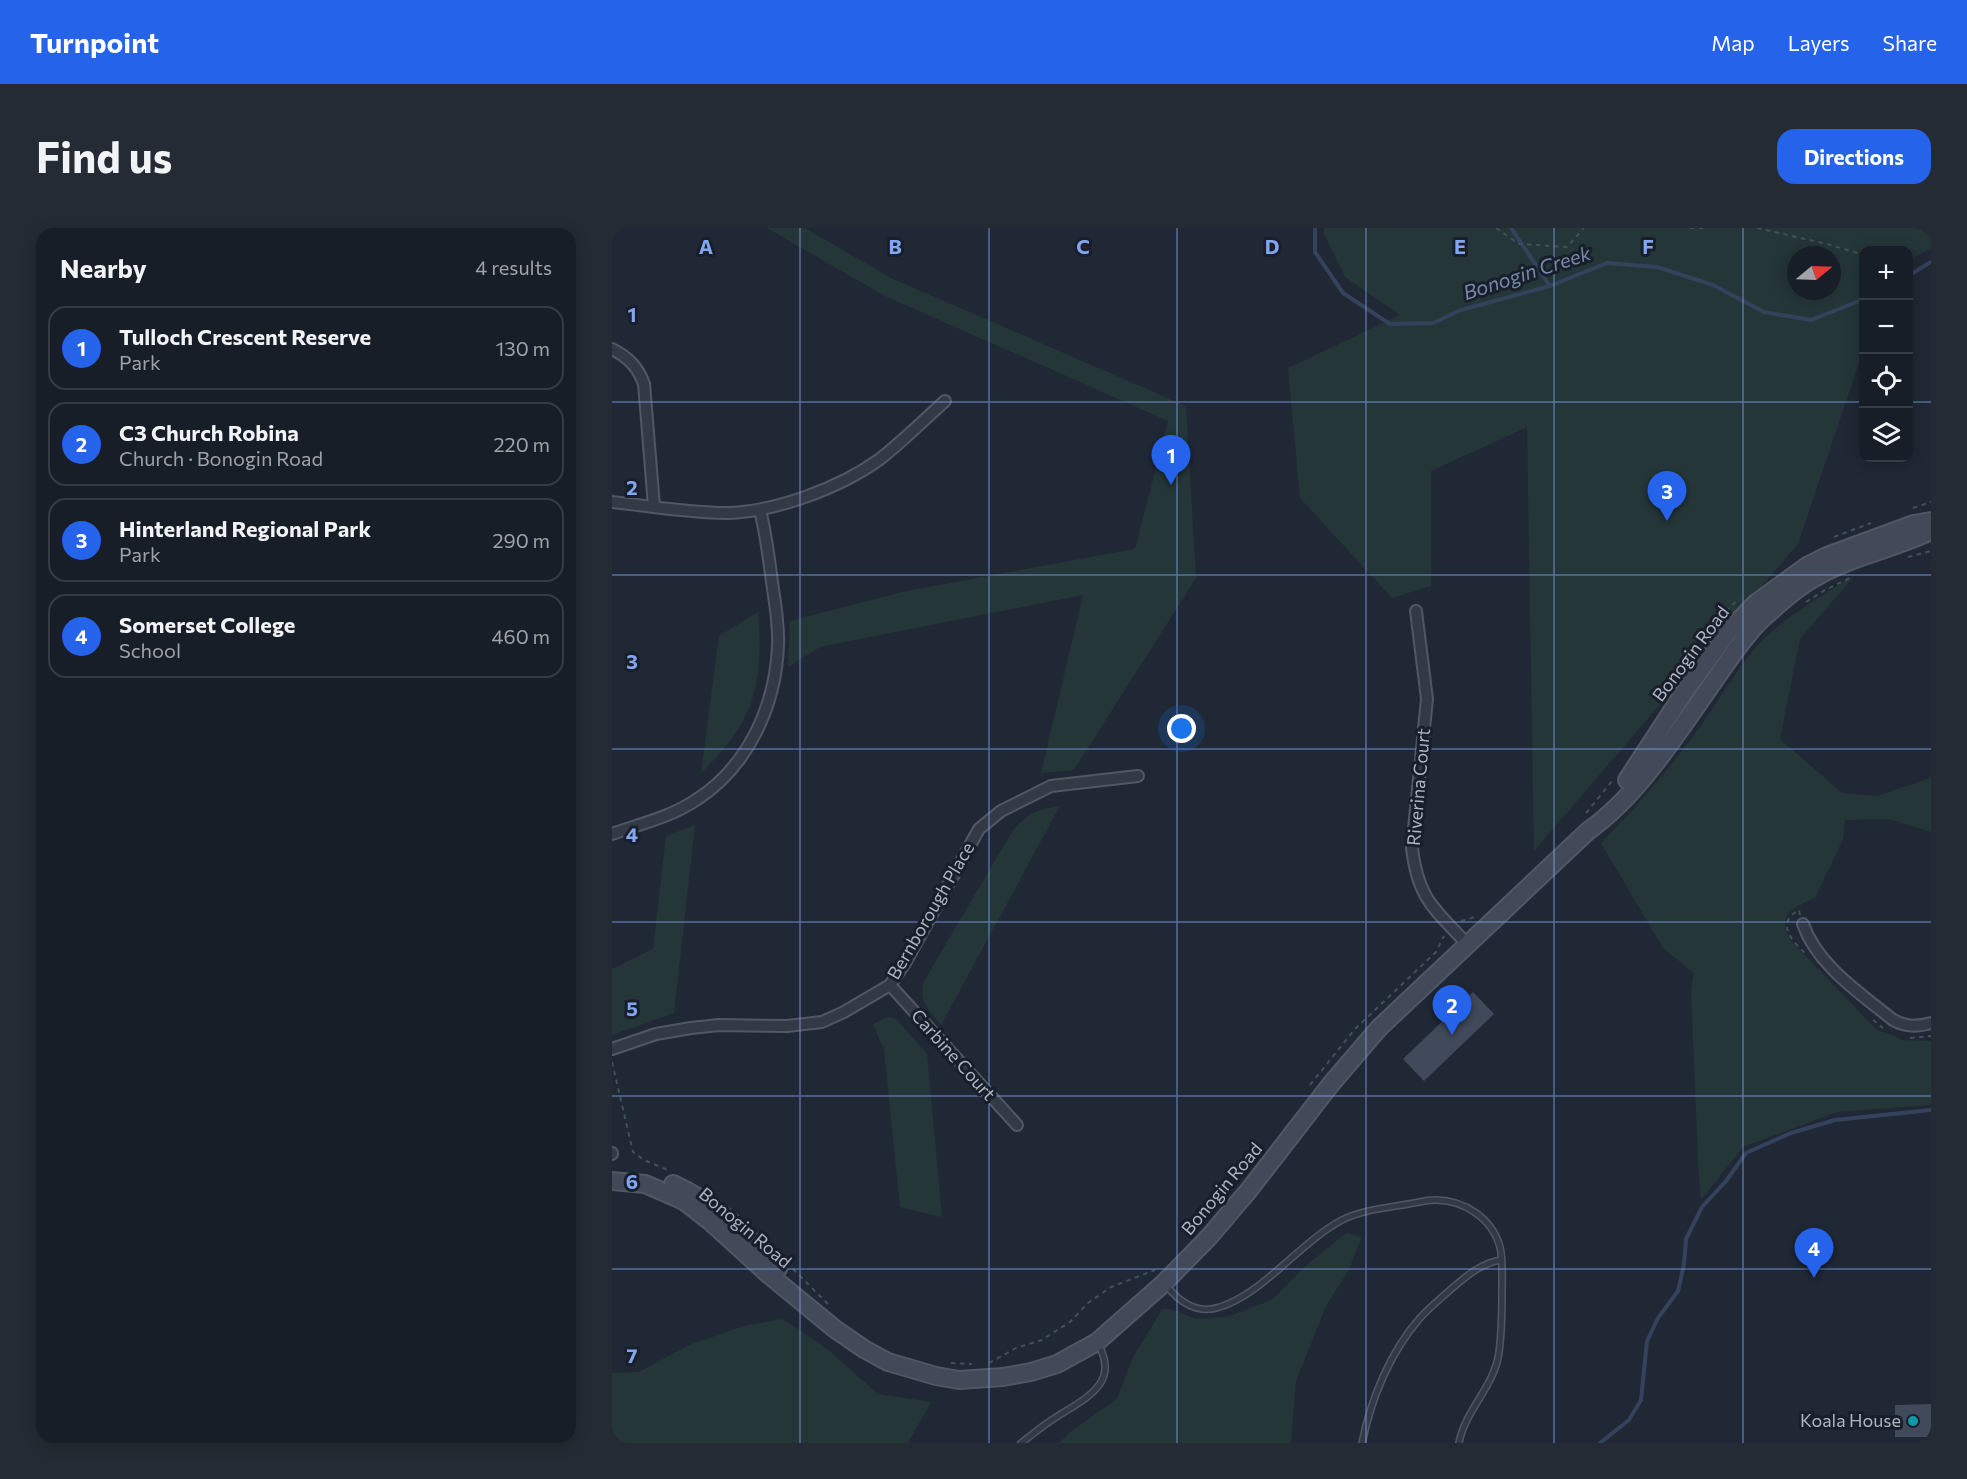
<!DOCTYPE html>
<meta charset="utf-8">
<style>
body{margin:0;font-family:Commissioner,sans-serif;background:#252b34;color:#f1f3f6}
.controls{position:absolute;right:18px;top:18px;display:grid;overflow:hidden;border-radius:12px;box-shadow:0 3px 15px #0003}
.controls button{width:54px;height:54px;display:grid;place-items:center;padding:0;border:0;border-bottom:2px solid #363c45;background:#181e28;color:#f1f3f6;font:30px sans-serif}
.compass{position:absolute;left:1175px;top:18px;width:54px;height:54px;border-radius:50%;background:#181e28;box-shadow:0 3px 15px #0003;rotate:71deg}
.you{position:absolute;left:570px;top:501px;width:21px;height:21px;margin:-15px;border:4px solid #fff;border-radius:50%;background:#1a73e8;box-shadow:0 0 0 9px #1a73e833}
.badge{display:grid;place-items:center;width:39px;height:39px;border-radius:50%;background:#2563eb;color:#fff;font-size:20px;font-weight:700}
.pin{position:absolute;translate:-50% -50px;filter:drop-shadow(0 2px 3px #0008)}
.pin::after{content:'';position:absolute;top:32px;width:21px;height:18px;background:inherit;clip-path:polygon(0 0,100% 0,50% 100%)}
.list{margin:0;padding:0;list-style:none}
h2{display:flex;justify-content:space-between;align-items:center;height:78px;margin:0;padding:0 24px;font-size:26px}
h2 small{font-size:20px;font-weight:400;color:#9fa2a8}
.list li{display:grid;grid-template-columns:39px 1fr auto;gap:18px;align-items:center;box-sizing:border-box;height:84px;margin:0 12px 12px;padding:0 12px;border:2px solid #363c45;border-radius:18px}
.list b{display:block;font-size:22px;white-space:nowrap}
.list p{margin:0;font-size:20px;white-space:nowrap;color:#9fa2a8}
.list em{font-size:20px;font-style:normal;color:#9fa2a8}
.icon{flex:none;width:33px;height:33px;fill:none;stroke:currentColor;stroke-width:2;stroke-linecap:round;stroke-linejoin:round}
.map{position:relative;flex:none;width:1319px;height:1215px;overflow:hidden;border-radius:18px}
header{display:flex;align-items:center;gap:36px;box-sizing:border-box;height:84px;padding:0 30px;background:#2563eb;color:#fff}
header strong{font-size:28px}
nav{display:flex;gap:33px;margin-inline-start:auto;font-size:21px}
.intro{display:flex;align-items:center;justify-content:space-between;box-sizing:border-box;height:144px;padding:0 36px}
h1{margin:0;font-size:42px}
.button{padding:15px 27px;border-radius:18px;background:#2563eb;color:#fff;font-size:21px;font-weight:700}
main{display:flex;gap:36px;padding:0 36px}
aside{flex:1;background:#181e28;border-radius:18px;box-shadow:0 3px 15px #0003}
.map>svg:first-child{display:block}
</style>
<header>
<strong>Turnpoint</strong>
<nav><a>Map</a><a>Layers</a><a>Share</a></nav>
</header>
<div class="intro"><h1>Find us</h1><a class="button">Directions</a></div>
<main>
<aside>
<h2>Nearby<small>4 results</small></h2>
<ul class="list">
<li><span class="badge">1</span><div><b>Tulloch Crescent Reserve</b><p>Park</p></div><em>130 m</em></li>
<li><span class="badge">2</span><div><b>C3 Church Robina</b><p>Church · Bonogin Road</p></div><em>220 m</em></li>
<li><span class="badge">3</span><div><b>Hinterland Regional Park</b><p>Park</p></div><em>290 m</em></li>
<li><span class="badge">4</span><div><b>Somerset College</b><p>School</p></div><em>460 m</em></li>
</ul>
</aside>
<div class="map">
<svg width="1319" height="1215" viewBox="0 0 1319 1215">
<rect width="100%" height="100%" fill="#202835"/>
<!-- green -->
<g fill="#253638" fill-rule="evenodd">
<polygon points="155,0 193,0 279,50 574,178 584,350 462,542 429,545 471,367 208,419 176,439 178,393 294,363 523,321 556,193 273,68"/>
<path d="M 712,0 L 1319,0 L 1319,20 L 1297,32 L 1296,22 L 1252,22 L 1251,123 L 1186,316 L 922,623 L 915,199 L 819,243 L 819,358 L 780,370 L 688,270 L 676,140 L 788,87 L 733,49 L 712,6 ZM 1184,27 L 1220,27 L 1220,63 L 1184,63 Z"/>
<path d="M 1243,347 L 1188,411 L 1168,511 L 1230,565 L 1265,568 L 1316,551 L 1319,548 L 1319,604 L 1277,591 L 1233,592 L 1231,611 L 1203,670 C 1182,678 1163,688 1179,713 L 1264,801 L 1291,812 L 1319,813 L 1319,877 L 1225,884 L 1131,919 L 1089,972 L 1087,952 L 1079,764 L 1082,745 L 1051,720 L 989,615 C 1023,581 1056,542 1085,503 C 1105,476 1121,446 1143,420 C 1171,389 1209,369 1243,347 Z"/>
<path d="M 146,384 C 152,458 142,493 89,545 L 107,408 Z"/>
<path d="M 448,578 L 329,797 C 317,783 306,773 312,753 L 401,602 C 415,586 427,581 448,578 Z"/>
<polygon points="83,597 62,785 0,807 0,741 41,721 54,608"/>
<polygon points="275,789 284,791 315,826 330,989 288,979 272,822 261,796"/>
<polygon points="734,1005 750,1009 736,1043 714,1078 684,1153 679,1215 447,1215 458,1204 505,1171 521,1129 551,1080 568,1084 583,1091 615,1089 660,1072 690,1041"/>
<polygon points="170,1091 214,1120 266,1166 319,1174 296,1215 0,1215 0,1145 27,1144 77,1117 132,1098"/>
</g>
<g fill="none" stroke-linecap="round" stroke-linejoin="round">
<!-- stream -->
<g stroke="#34425c" stroke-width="4">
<polyline points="703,0 703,24 731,65 778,96 821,95 849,82 938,58 995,35 1045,39 1101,57 1152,84 1199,92 1252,71"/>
<polyline points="899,0 938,58"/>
<polyline points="1296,48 1319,34"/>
<polyline points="988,1215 1017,1192 1029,1172 1035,1113 1046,1090 1066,1063 1072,1036 1074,1011 1090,979 1114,953 1134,925 1179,905 1223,892 1319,882"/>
</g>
</g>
<!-- building -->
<g fill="#414a5a">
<polygon points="861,764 882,786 812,853 791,831"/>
<polygon points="1319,1176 1319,1209 1283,1209 1283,1177"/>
</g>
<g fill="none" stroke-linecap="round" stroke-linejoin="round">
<defs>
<g id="lane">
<path d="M 553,1056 C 566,1073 585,1087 608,1079 C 652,1065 687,1015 730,992 C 750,982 773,980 796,976 C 804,975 814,972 823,972 C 852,972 880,990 888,1019 C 891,1032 890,1047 890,1060 C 890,1082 890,1103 887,1124 C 883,1158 853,1182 847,1215"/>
<path d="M 409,1215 C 420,1207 431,1197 443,1190 C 472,1171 509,1156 486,1116"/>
<path d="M 750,1215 C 759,1171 778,1124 808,1090 C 817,1080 828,1071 838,1062 C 853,1049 869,1035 889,1032"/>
</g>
<g id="street">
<path d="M 0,121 C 16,129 26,139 32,156 L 42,278"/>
<path d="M 0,274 C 37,278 77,285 114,285 C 163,284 228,260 268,231 C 291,213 312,192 333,173"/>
<path d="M 804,383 L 815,471 L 800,620 C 806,672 823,681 856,717"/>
<path d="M 0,606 C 28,596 59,589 84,572 C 136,539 164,477 166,417 C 167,396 163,375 160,354 C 157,330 154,306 148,282"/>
<path d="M 1191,696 C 1205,737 1248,765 1281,792 C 1294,799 1305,799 1319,795"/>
<polyline points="278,757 405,897"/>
<polyline points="0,821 44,806 79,800 107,797 175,798 210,794 232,784 278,757 293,735 367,601 389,583 439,558 526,548"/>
<polyline points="0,925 0,926"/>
</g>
<g id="secondary">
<polyline points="1015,552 1075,460 1116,404 1144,375 1195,338 1215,328 1302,296 1319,293"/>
<path d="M 0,953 L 33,956 L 72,973 L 99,994 L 156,1046 L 223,1101 L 252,1121 L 276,1134 L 324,1148 L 347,1152 L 391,1149 L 419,1144 L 445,1136 L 485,1114 L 552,1055 L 597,1009 L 637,962 L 719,856 L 767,800 L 976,603 C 1027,567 1066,504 1102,453 C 1117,432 1131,409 1150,391 C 1167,376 1184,360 1204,349 C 1240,328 1282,321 1319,303"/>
<path d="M 61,956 C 104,975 135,1007 166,1041"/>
</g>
</defs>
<!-- lane casing -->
<use href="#lane" stroke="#515764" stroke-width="8"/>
<!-- street casing -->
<use href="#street" stroke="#515764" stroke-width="14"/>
<!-- secondary casing -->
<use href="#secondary" stroke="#515764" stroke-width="20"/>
<!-- path -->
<g stroke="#415256" stroke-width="2" stroke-dasharray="4.5 4.5" stroke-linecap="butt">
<polyline points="884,0 907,16 955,19 972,0"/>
<polyline points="1078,0 1091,0"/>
<polyline points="1145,0 1215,16 1252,27"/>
<polyline points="1301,280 1319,274"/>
<polyline points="1222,309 1259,295"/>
<polyline points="1296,329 1319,323"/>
<polyline points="1194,374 1213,362 1240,349"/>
<polyline points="1108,390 1127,370"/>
<polyline points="1069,442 1104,394"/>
<polyline points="1053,465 1060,454"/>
<polyline points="974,585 1001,552"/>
<path d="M 1188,687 L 1187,682 C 1163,695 1180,713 1193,725"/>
<polyline points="849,693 863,689"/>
<polyline points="1261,792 1271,800"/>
<polyline points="1298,810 1319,808"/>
<polyline points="0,834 21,924 32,932 58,943"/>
<polyline points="698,857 743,801 824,724 832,708"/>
<polyline points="181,1041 217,1077"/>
<polyline points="339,1135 360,1136"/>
<polyline points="377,1135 404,1120 430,1112 439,1106 458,1094 476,1075 499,1059 543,1042"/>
</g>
<!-- lane -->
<use href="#lane" stroke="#333a46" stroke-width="5"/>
<!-- street -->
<use href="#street" stroke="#333a46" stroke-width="10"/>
<!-- secondary -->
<use href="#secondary" stroke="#424958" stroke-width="16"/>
</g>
<!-- grid -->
<path fill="none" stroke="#83a6f2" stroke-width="1.5" stroke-opacity="0.55" d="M 188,0 L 188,1215M 377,0 L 377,1215M 565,0 L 565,1215M 754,0 L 754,1215M 942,0 L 942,1215M 1131,0 L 1131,1215M 0,174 L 1252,174M 1296,174 L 1319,174M 0,347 L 1319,347M 0,521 L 1319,521M 0,694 L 1319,694M 0,868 L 1319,868M 0,1041 L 1319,1041"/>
<!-- markers -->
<circle fill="#0f9aa8" stroke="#191f2a" stroke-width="2" cx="1301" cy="1193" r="6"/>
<g text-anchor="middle" stroke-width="6" stroke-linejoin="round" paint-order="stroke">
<!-- street labels -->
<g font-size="18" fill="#adb4c3" stroke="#191f2a">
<text transform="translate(1079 426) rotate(-53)" y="6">Bonogin Road</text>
<text transform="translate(807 559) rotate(-85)" y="6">Riverina Court</text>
<text transform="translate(319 683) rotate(-60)" y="6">Bernborough Place</text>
<text transform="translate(341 827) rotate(48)" y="6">Carbine Court</text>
<text transform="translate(610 961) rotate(-50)" y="6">Bonogin Road</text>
<text transform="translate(133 1000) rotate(40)" y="6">Bonogin Road</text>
</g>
<!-- poi labels -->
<g font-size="18" fill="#adb4c3" stroke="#191f2a" text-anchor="end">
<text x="1289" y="1199">Koala House</text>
</g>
<!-- water labels -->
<g font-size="20" font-style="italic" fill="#7689aa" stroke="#191f2a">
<text transform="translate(915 45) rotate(-18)" y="7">Bonogin Creek</text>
</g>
</g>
<g font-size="20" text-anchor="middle" font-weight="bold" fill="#83a6f2" stroke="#191f2a" stroke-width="6" stroke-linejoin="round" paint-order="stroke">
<text x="94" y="26">A</text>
<text x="283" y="26">B</text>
<text x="471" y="26">C</text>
<text x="660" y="26">D</text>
<text x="848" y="26">E</text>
<text x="1036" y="26">F</text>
<text x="20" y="94">1</text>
<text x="20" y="267">2</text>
<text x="20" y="441">3</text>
<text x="20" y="614">4</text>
<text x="20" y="788">5</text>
<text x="20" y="961">6</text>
<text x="20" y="1135">7</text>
</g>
</svg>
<div class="controls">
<button>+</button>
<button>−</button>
<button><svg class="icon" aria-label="locate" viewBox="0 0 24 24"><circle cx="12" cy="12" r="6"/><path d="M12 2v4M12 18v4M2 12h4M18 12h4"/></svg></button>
<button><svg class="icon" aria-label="layers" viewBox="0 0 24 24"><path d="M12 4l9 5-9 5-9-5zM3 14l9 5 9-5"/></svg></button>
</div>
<svg class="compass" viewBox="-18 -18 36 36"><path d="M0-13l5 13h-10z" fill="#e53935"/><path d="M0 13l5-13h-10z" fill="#9fa2a8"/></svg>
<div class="you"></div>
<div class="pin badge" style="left:559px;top:257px">1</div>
<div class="pin badge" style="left:840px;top:807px">2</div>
<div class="pin badge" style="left:1055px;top:293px">3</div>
<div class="pin badge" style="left:1202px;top:1050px">4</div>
</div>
</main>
